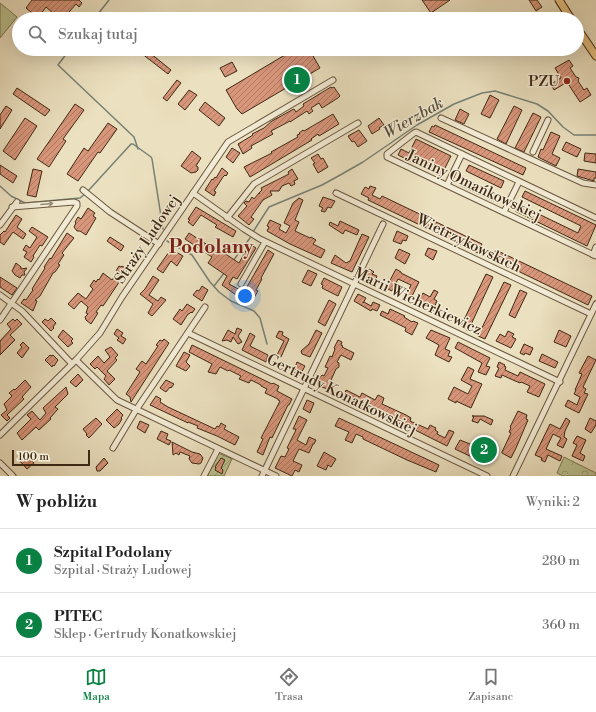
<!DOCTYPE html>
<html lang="pl">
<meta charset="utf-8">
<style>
body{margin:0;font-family:"Libre Bodoni",serif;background:#f2f2f2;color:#222}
.scale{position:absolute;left:12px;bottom:10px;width:78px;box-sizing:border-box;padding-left:4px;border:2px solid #402914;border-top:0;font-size:11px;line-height:14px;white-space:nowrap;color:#402914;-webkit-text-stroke:3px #f2ebd5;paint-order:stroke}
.you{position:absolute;left:245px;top:296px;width:14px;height:14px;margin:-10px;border:3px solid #fff;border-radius:50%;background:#1a73e8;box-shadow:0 0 0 6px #1a73e833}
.badge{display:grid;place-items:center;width:26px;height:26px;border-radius:50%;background:#0b8043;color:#fff;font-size:13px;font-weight:700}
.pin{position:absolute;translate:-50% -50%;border:2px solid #fff;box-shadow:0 1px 4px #0006}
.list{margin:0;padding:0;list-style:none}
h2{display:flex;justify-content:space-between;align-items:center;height:52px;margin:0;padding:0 16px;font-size:17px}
h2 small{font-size:13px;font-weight:400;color:#767676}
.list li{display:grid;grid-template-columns:26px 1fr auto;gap:12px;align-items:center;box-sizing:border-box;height:64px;padding:0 16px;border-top:1px solid #e0e0e0}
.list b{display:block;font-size:15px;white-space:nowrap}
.list p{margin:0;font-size:13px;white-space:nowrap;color:#767676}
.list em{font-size:13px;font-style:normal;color:#767676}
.icon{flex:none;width:22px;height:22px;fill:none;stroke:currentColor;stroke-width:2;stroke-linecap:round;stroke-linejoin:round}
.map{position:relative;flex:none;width:596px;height:476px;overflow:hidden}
.search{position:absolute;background:#fff;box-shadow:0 4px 16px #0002;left:12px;right:12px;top:12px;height:44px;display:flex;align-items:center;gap:10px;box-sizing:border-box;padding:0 14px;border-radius:22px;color:#767676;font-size:15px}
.sheet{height:180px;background:#fff}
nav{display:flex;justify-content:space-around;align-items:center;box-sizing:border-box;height:56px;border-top:1px solid #e0e0e0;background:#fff;font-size:11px;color:#767676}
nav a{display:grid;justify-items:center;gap:2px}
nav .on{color:#0b8043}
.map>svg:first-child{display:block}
</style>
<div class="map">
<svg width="596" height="476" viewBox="0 0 596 476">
<defs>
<pattern id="forest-crowns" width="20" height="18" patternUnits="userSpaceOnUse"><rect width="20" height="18" fill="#bac290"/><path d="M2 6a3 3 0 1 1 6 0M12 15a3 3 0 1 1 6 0" fill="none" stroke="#999e74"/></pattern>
<pattern id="garden-furrows" width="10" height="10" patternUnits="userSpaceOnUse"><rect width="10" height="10" fill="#bac290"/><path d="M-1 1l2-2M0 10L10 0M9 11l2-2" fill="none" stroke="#999e74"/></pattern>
<pattern id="building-hatch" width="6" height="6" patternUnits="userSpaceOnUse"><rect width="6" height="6" fill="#d8967b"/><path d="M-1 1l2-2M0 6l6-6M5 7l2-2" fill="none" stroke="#b17a64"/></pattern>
</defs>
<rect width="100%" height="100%" fill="#ebe0bf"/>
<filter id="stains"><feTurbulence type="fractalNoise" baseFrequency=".005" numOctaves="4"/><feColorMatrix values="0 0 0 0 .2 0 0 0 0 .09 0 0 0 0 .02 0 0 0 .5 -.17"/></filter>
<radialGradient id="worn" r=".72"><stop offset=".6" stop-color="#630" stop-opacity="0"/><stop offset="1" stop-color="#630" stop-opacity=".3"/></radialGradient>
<!-- green -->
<polygon fill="#bac290" stroke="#7d7652" points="0,3 17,17 0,38"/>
<!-- forest -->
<polygon fill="url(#forest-crowns)" stroke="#7d7652" points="564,457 596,473 596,476 563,476 557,473"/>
<!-- garden -->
<polygon fill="url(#garden-furrows)" stroke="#7d7652" points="218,453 232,459 224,476 207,476"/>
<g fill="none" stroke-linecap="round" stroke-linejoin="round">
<!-- stream -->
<g stroke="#768176" stroke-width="1.5">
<polyline points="94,19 109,0"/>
<polyline points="70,49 58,65 134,137 138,149"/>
<polyline points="0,186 11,196 25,203 80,198 85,194"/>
<polyline points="88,191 131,144 133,144 151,157 152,159 163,229"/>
<polyline points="253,232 269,207 322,185 342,174 363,162 417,125 454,104 482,93 495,91 537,104 548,111 563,127 574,135 596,135"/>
<polyline points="167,241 192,255 210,282 219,292 231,301 254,311 260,318 267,344"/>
<polyline points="233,261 250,238"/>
<polyline points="214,286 225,272"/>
</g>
</g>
<!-- building -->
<g fill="url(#building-hatch)" stroke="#402914">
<polygon points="32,0 79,0 82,3 79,7 76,4 63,19 60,19 46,7 38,18 26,8"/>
<polygon points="422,0 450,0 431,13"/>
<polygon points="529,0 537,0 542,7 536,11"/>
<polygon points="145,49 171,70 168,74 141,53"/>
<polygon points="295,49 309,49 320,68 242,114 237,109 226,90"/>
<polygon points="569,60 573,66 570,68 576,77 579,78 578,81 584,90 587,88 591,95 580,102 567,82 554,90 551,84 561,78 555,68"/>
<polygon points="232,62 237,71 225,77 220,68"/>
<polygon points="177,80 181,83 167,101 163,98"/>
<polygon points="331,87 332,88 334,87 340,96 338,98 322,108 319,103 311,108 313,111 309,114 307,111 290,122 290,121 271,131 273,134 251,146 252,148 243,154 238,144 253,135 252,134 264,128 272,121 292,110 294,109 296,112 304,106 303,104"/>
<polygon points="17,88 50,110 45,116 13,94"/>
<polygon points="189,90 197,95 185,110 178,104"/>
<polygon points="490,95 499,100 490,118 481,114"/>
<polygon points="205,102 225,118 219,126 199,110"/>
<polygon points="75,104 84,110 63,139 66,141 49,167 37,159"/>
<polygon points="6,106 12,110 0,129 0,115"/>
<polygon points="514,106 522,110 506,144 497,139"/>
<polygon points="460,109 469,114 464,124 455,120"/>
<polygon points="533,113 541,117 524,152 515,148"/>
<polygon points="333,114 339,124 319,136 318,134 311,139 312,140 250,177 244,167 272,153 271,152 298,137 297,135 300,134 299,133 303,130 304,131"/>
<polygon points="25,118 37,126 15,160 3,151"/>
<polygon points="379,118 384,125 379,128 380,129 372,134 368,126"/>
<polygon points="108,123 117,129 100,153 98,152 78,181 67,174 84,148 88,151"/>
<polygon points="435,125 526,168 523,175 429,132 432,126 434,127"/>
<polygon points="359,130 367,141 358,147 354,141 352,142 348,136"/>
<polygon points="551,132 560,136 552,154 560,158 556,166 538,157 541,149 543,150"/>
<polygon points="416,139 451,156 441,176 398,155 401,149 409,153"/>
<polygon points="566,142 581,149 577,157 562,150"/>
<polygon points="232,148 240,153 233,163 226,157"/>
<polygon points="192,151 201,158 196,166 198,167 198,170 196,172 191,173 181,166"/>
<polygon points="585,153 596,154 596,163 584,161"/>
<polygon points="318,154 321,159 323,158 328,167 318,173 313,164 315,163 311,158"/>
<polygon points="0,165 17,176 13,183 0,174"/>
<polygon points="469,165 504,181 501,188 466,171"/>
<polygon points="222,168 228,173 226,176 225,175 223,177 214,191 216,192 214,196 205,190 212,179 213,180 215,177 216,178"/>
<polygon points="33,169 42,171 36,197 27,195"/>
<polygon points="292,169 298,179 294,181 295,184 291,186 289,183 282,186 279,191 270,191 272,195 263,200 251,217 254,219 249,225 238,216 247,206 244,203 246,201 249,202 252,197 254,199 259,193 260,194 259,193 262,190 261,188 289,174 288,172"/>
<polygon points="578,169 596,172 596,178 594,178 594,181 577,176"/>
<polygon points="463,178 498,195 494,201 460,185"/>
<polygon points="370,186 376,188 372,195 380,199 382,196 482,244 478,253 368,200 369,198 361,194 365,187 369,189"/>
<polygon points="525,191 596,225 587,246 515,211 518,204 578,233 581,226 522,197"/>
<polygon points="323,197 335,201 331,208 328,207 325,212 321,211 323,208 319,206"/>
<polygon points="299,198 303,200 295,220 299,222 295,231 310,238 311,237 316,240 313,244 325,250 321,258 290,244 267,231 269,227 267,226 270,220 281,225 279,229 286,233 290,226 284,223 293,203"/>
<polygon points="196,207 236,231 233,237 215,227 217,225 201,215 193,226 188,222 190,220 188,219"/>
<polygon points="88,208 95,213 93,216 96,218 86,235 80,231 77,231 74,227 76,223 75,222 78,217 81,219"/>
<polygon points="16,215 22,219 17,227 26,234 23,239 13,232 4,245 0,242 0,235 4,231 5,232"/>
<polygon points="340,221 359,230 357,235 345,230 343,234 329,225 330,222 338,226"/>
<polygon points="32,227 48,237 42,246 40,245 33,256 34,257 31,262 24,257 27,252 23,250 26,245 30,248 37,237 29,231"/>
<polygon points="397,231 408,236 406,241 403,240 401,244 393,241"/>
<polygon points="67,233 74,238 62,253 64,255 58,264 60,265 55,272 53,273 40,296 35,300 37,301 33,311 21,303 24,299 26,300 33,290 32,289 45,268 44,267 50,258 51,259"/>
<polygon points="189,233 217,251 218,249 239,263 248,247 249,248 251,245 256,248 237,279 233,277 229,284 244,292 268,250 274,254 261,278 262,279 256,290 258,291 252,301 250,302 243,300 222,285 227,276 208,263 212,257 185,239"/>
<polygon points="362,234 369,237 352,272 331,263 335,255 346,263 350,261"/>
<polygon points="110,237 124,246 121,251 107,241"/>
<polygon points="428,248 437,251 433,260 425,255"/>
<polygon points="171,249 183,256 177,266 171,261 163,273 157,269"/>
<polygon points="399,249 410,254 405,264 395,258"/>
<polygon points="496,250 592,296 588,305 491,258"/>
<polygon points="16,263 21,267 21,269 27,268 24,272 25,275 22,275 20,278 15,275 12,271"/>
<polygon points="119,266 121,267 122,266 127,269 126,272 103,306 101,305 96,312 98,313 91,324 86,320 85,317 88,314 86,313 88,307 81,301 74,309 68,304 78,293 86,299 93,289 90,286 94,280 96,282 98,279 99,280 103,273 112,280 118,272 116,271"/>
<polygon points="369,269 374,272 372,274 377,276 374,283 365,279"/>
<polygon points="396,269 401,272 401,273 419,282 410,300 405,298 411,285 398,279 392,291 386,288"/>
<polygon points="308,270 317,274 311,286 302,282"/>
<polygon points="486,274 493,277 468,331 461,326"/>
<polygon points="153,276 159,280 149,295 158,301 161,297 166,300 152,316 148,313 153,304 140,294 145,289"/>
<polygon points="0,277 17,288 12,295 0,287"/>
<polygon points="324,278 342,287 338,296 322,288 323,285 321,284"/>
<polygon points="504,282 511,285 485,339 478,336"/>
<polygon points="202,286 208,290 202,301 193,295 197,290 199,291"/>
<polygon points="434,290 438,292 434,299 437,301 432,313 416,305 423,293 430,297"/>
<polygon points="520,290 527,293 515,318 509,315"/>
<polygon points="358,294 366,298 363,303 364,302 371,306 373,302 380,305 377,311 372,309 371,311 354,301"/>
<polygon points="329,300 336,304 325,326 318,322"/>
<polygon points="187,304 195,309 192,313 191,312 189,314 188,314 181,325 173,319 180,309 182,311"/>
<polygon points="390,309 405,316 404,317 412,322 413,321 418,323 412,335 405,331 406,328 380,315 382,311 388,314"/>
<polygon points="51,318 56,323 53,327 54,328 51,331 42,322 45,319 48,321"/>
<polygon points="13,319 15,321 17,319 22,324 10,335 15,340 0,355 0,341 11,329 7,324"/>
<polygon points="237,328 242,330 238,336 242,342 238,344 233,337 231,342 227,340 222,341 228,330 235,334"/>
<polygon points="117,329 123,333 121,336 126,339 123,344 117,340 119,338 114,334"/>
<polygon points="63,330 73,339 71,341 73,343 68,347 58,337"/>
<polygon points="316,330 322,333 310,357 302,354 301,351 309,344"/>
<polygon points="431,330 450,338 445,349 450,351 448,356 452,357 449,362 435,355 439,345 426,338"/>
<polygon points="559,330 571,336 566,347 554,342"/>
<polygon points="279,331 283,332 282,335 289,339 281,357 277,355 284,341 276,337"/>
<polygon points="508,331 514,334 512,337 516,339 511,348 496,341 500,334 505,337"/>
<polygon points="250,333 255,336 250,346 268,355 266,362 242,350"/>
<polygon points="164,339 169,343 131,402 130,397 126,394 140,372 136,369 142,361 146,364 158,346 156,345 160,340 162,341"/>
<polygon points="338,340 342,342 341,345 343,346 342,347 354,353 351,360 341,355 337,362 339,363 339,367 336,369 327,389 322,387 317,384 318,382 317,381 322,375 324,376 328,368 325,367 330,356 332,357 335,349 334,348"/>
<polygon points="23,342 29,348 22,358 17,353 22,347 20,345"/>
<polygon points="458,342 490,358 486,366 490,367 486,375 478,372 482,363 455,348"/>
<polygon points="524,344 533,348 530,355 525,353 524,355 520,353"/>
<polygon points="192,345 272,384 273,383 279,386 277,391 292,399 289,405 288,405 272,438 270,437 263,455 257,452 263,439 261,438 280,401 278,400 278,399 265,393 267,389 261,386 261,385 251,380 249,383 239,379 241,376 229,370 228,371 220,367 216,374 208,372 212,364 189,352"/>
<polygon points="111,347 118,355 115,358 117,360 107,371 115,379 109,385 104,379 106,376 97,367 95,369 90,364 98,356 104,363 110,357 105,350"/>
<polygon points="184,352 190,355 186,362 190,366 186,371 176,366"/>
<polygon points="542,354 558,362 555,368 539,361"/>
<polygon points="50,355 52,356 53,355 58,360 54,366 53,365 52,367 45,360"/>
<polygon points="588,356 596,360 583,387 586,389 584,393 588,394 579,413 565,406 568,400 577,405 580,397 574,394 576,390 575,390 582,374 579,373"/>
<polygon points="297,362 305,366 300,375 293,372"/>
<polygon points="499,362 505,365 504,366 506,367 505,370 518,376 520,372 545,384 539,397 527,392 530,386 521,382 520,383 513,380 502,375 501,378 495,376 499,368 497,367"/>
<polygon points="468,367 474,370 470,379 482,384 471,408 456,401 456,403 448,399 454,387 468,394 472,386 461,380"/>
<polygon points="78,374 83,380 76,387 70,382"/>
<polygon points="25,380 31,387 22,397 24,399 7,415 10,418 7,421 1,415 7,410 4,404 12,396 9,393 14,389 15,390"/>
<polygon points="166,380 174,384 171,388 170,387 166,392 160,388"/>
<polygon points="66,387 68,394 55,407 58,409 50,418 51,419 39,430 36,427 22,440 17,433 31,419 27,415 32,411 40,420 46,413 43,408"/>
<polygon points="346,390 360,397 362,393 375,400 378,395 384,398 382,404 406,415 411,418 410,421 428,429 430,425 436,428 435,430 438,432 437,434 445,438 449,430 454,432 447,446 415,430 416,429 408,425 407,427 393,421 344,396"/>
<polygon points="156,396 161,399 160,402 168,407 215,429 217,426 219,427 221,423 226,426 224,429 239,437 235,445 217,436 197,428 198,426 188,422 188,423 150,405"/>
<polygon points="307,400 314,403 310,413 303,409"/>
<polygon points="117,409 123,415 121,418 122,419 119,424 114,428 106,420"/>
<polygon points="518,411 527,415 526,419 528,420 516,448 511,458 502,453 502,452 511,433 509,432 511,428 510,427"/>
<polygon points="299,416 307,420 297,440 306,445 309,437 316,440 314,444 313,444 309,453 299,449 293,461 302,465 299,472 295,470 292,476 275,468 281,456 285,457 289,449 287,448 295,432 296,429 293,429"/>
<polygon points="472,416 484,416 493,420 491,425 480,419 478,423 472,421 474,416"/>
<polygon points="96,418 102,424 89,438 86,435 87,434 83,429"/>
<polygon points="339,418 439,465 436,472 407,460 363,439 363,437 356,434 352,443 345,440 349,432 335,426"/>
<polygon points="566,418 570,421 565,431 564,437 567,439 563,448 557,445 561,438 553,434 546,449 562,456 560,461 548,455 545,462 541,460 542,458 535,455 550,424 560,429"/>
<polygon points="590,418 596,421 596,425 591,433 585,429"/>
<polygon points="140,421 149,425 145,433 137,428"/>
<polygon points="161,431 168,434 166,439 171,441 169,445 157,439"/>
<polygon points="577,436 586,440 580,453 585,456 583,461 572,456 577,445 573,443"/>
<polygon points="479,437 490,441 485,452 480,450 476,459 455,449 460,440 475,446"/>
<polygon points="172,442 192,452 200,454 203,458 201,463 199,464 192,463 189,459 190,456 180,452 179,455 176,453 173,455"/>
<polygon points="324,452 336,459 331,467 328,465 326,470 317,466"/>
<polygon points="25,453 34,463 27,469 18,459"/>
<polygon points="104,458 108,463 100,471 97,471 96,467"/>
<polygon points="221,458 225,460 221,468 223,470 222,474 215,470 216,468 215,467"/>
</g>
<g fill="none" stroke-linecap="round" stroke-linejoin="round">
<defs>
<g id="minor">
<polyline points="441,118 583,183 596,185"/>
<polyline points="533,152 548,120"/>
<polyline points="447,185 462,154"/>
<polyline points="83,190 110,212 159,244"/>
<polyline points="193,193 244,229 260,239 560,382"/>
<polyline points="336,193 591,314"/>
<polyline points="504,212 519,182"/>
<polyline points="227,218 254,184 358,123"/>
<polyline points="596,218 416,132 414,133 387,154 387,157 596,256"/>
<polyline points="0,225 17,202"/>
<polyline points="593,255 596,247"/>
<polyline points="241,284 265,242"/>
<polyline points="0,295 22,311 72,364"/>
<polyline points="0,320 77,206 77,203 74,202 12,207"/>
<polyline points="188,333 487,476"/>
<polyline points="76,360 117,400 276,476"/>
<polyline points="0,435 76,360 100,333 122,297 228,142 333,80"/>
<polyline points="113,448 136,410 205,307"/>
<polyline points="0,463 13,476"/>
<polyline points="204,476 218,449"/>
<polyline points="262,476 383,224"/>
<polyline points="513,476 596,304"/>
</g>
<g id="major">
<polyline points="559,0 571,19"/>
<polyline points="577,28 596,56"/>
</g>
</defs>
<!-- minor casing -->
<use href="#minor" stroke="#6b573f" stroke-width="7"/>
<!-- major casing -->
<use href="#major" stroke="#402914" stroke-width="9"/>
<!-- minor -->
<use href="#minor" stroke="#f2ebd5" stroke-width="5"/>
<!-- major -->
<use href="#major" stroke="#e6c080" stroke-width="7"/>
</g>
<!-- one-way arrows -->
<defs><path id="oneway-shaft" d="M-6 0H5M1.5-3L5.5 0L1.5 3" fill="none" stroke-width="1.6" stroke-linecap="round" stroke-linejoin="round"/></defs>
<use stroke="#998a74" href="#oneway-shaft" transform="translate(47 204) rotate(-5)"/>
<!-- markers -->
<circle fill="#8f2418" stroke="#f2ebd5" stroke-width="1.5" cx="567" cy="81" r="4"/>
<g text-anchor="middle" stroke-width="3" stroke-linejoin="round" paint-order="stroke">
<!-- poi labels -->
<g font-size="15" fill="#402914" stroke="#f2ebd5" text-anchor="end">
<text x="559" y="86">PZU</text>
</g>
<!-- street labels -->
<g font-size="15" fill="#402914" stroke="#f2ebd5">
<text transform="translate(474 185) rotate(25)" y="5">Janiny Omańkowskiej</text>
<text transform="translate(147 239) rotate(-56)" y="5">Straży Ludowej</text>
<text transform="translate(469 243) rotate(26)" y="5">Wietrzykowskich</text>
<text transform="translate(418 301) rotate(25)" y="5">Marii Wicherkiewicz</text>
<text transform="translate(342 394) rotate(26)" y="5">Gertrudy Konatkowskiej</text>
</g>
<!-- water labels -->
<g font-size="16" font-style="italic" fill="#564e3d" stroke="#f2ebd5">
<text transform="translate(413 117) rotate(-30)" y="6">Wierzbak</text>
</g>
<!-- district labels -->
<g font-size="19" font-weight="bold" fill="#7a1f14" stroke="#f2ebd5">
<text x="211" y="253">Podolany</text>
</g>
</g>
<rect width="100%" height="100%" filter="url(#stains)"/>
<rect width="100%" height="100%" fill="url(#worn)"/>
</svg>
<div class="scale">100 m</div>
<div class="you"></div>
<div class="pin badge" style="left:297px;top:80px">1</div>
<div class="pin badge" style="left:484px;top:450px">2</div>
<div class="search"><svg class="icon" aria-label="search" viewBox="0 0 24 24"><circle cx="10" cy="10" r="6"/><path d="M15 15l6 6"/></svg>Szukaj tutaj</div>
</div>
<section class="sheet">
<h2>W pobliżu<small>Wyniki: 2</small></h2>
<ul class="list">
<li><span class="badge">1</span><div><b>Szpital Podolany</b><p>Szpital · Straży Ludowej</p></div><em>280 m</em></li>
<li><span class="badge">2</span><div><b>PITEC</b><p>Sklep · Gertrudy Konatkowskiej</p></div><em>360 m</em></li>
</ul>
</section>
<nav>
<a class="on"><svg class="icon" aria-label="map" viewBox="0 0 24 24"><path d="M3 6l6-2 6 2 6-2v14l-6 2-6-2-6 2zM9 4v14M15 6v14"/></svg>Mapa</a>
<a><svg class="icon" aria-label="directions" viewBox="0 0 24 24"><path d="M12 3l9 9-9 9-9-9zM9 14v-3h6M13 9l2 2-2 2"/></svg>Trasa</a>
<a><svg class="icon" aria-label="saved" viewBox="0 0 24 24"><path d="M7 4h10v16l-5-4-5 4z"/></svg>Zapisane</a>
</nav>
